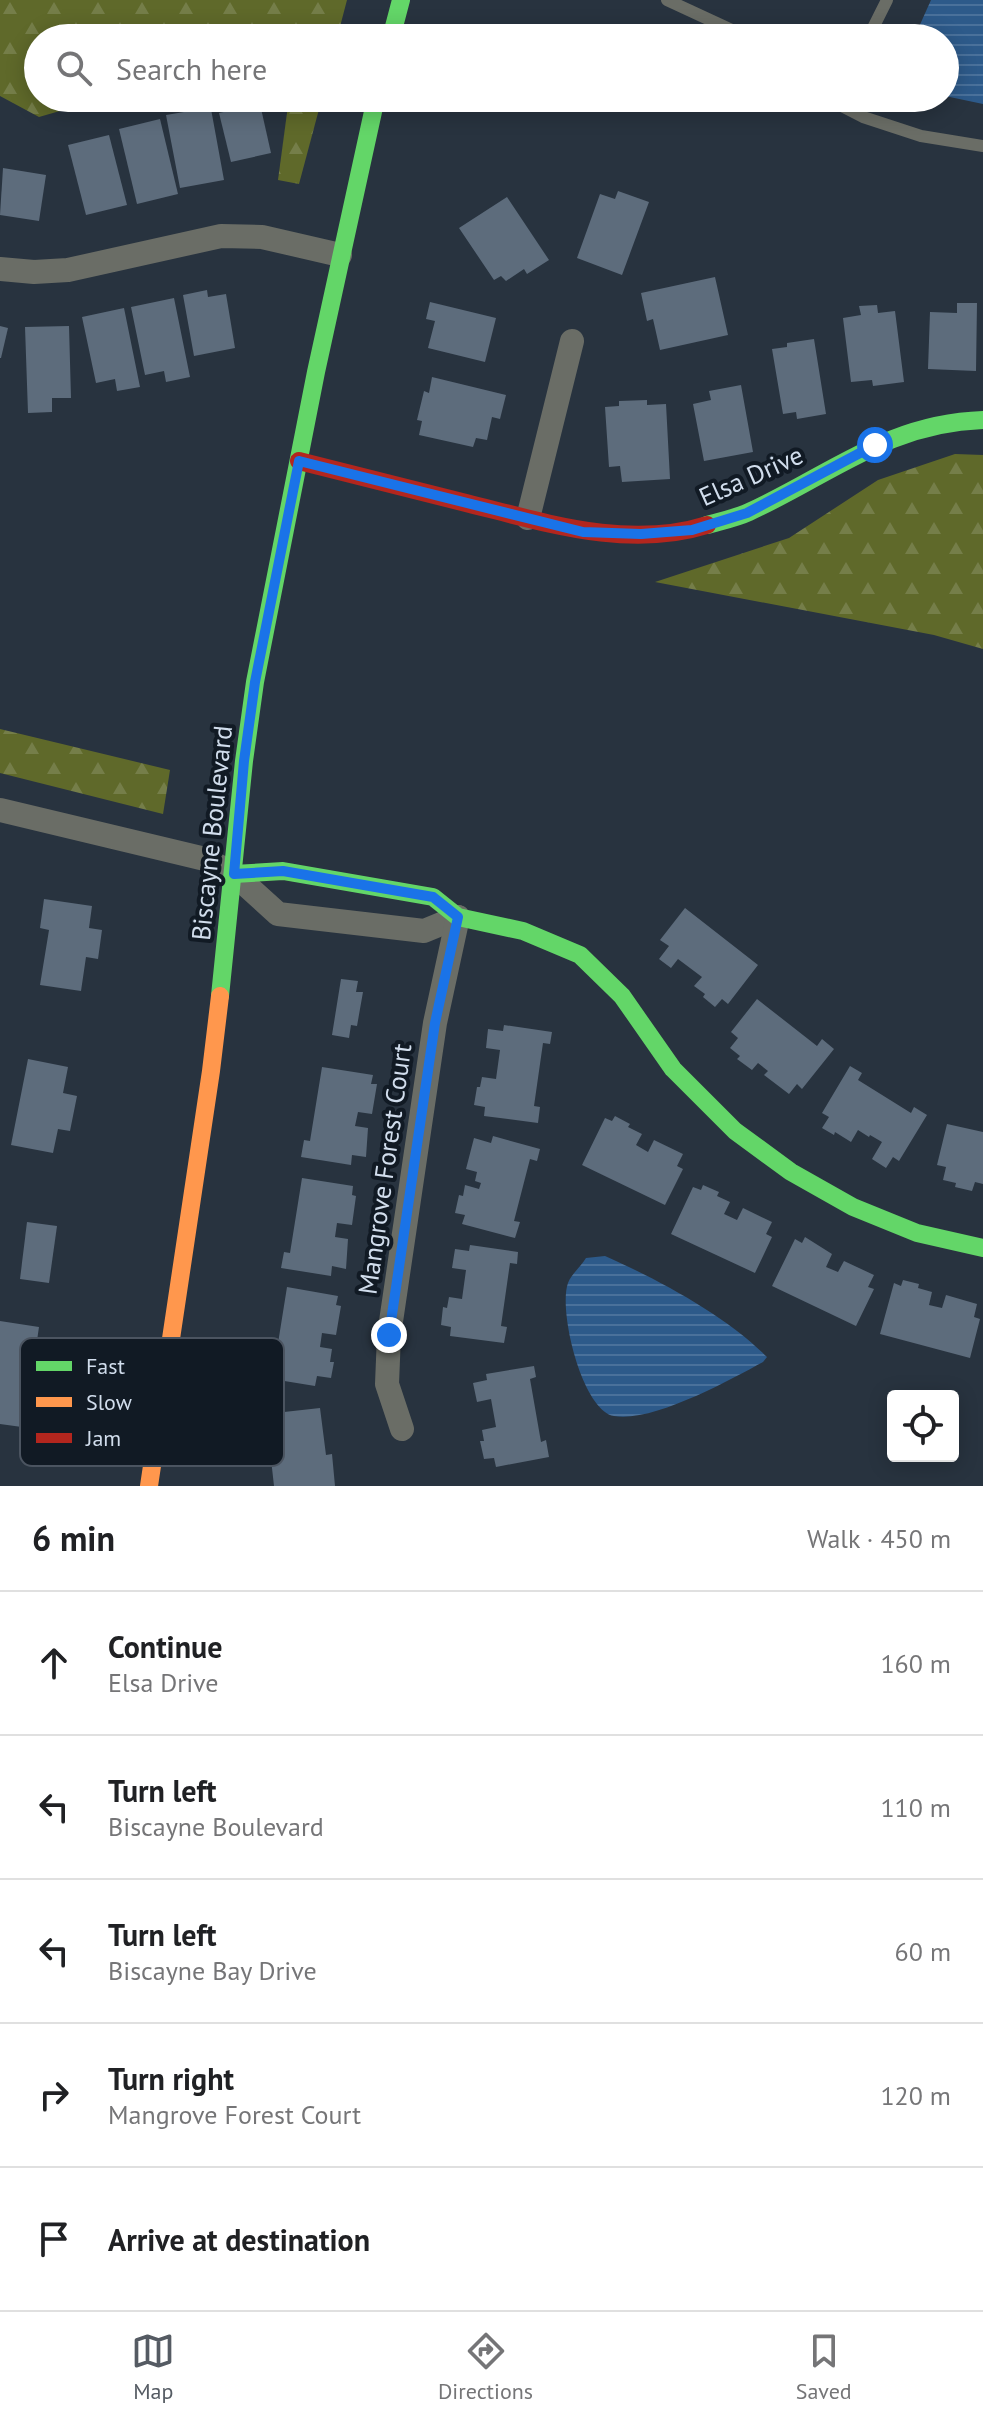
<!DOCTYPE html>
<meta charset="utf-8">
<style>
body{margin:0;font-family:"PT Sans",sans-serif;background:#f6f6f6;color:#202124}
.controls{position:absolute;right:24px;bottom:24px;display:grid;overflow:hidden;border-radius:8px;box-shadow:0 4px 20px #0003}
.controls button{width:72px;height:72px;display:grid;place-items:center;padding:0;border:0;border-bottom:2px solid #e0e0e0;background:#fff;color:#202124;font:40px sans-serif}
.stop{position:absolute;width:24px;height:24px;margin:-18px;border:6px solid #1a73e8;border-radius:50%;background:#fff}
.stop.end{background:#1a73e8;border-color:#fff;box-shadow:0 2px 8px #0008}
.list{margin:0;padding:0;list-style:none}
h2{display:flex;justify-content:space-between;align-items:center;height:104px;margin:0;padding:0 32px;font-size:34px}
h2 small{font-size:26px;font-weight:400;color:#757577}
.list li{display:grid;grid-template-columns:52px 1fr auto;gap:24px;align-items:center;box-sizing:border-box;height:144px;padding:0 32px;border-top:2px solid #e0e0e0}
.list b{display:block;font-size:30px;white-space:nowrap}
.list p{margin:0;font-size:26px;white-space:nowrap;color:#757577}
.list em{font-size:26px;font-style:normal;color:#757577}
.icon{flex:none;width:44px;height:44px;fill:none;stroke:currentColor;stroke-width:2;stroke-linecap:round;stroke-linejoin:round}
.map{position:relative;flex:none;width:983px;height:1486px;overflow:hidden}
.search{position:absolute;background:#fff;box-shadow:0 4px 20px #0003;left:24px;right:24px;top:24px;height:88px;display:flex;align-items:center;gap:20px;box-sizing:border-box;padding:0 28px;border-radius:44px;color:#757577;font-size:30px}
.sheet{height:824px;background:#fff}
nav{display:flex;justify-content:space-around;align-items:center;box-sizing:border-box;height:112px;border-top:2px solid #e0e0e0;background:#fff;font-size:22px;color:#757577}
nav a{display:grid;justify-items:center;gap:4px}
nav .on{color:#555b63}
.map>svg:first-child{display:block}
</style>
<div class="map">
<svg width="983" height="1486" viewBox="0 0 983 1486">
<defs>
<pattern id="forest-firs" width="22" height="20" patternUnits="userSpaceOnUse" patternTransform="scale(2)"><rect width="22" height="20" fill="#5f692a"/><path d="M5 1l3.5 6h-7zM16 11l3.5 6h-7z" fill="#757e49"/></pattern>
<pattern id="water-rules" width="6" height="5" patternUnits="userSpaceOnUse" patternTransform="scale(2)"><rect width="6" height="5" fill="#2d5a8a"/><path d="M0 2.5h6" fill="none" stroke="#4a719b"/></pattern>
</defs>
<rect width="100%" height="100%" fill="#28333f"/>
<!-- forest -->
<g fill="url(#forest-firs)">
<polygon points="0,0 347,0 337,38 38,38 38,98 105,98 39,117 0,96"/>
<polygon points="289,98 322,98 299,184 278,180"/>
<polygon points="955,454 983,455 983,649 934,635 655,582 789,538 878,480"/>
<polygon points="0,729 170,770 163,814 0,773"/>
</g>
<!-- water -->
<g fill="url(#water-rules)">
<polygon points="931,0 983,0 983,104 945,96 945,38 914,38"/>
<path d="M 605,1256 C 659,1280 725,1315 767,1357 L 763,1362 C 730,1380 652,1423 614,1416 C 582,1410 558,1310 568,1283 C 571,1275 581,1266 586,1258 Z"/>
</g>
<!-- building -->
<g fill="#5d6c7c">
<polygon points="181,98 209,98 224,180 180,188 166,115 184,112"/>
<polygon points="260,104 271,153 231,162 219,113"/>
<polygon points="160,119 178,194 137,204 119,129"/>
<polygon points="109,135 127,205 86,215 68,145"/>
<polygon points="3,168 46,175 39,221 0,215"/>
<polygon points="618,191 649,202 622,275 577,258 600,194 615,199"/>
<polygon points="507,197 549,260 527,274 524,269 506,281 501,276 494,280 459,228"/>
<polygon points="715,277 728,335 660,350 653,319 647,321 641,293"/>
<polygon points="207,290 208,297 226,294 235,348 194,356 183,295"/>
<polygon points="174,298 190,377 166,382 164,371 145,375 131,307"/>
<polygon points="430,302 496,318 485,362 428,348 435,321 426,319"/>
<polygon points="957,303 977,303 976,371 928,369 930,312 957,313"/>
<polygon points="877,305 878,313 895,311 904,382 873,386 872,380 851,382 843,318 861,315 859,306"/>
<polygon points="124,308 140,387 117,391 115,379 96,383 82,317"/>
<polygon points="0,326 8,328 1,358 0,358"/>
<polygon points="69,326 71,398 52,398 52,412 28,413 25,327"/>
<polygon points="814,339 826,414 797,419 796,412 783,414 772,349 787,347 787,343"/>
<polygon points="432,377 506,395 500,419 492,417 487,440 476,438 473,447 419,435 422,421 417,420 424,391 429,393"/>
<polygon points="741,385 753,452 704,461 693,404 711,400 709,391"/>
<polygon points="647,400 647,405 666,404 670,479 622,482 620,466 609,467 605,407 619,406 619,401"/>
<polygon points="44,899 92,906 89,928 102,930 98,959 86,957 81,991 40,985 49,930 40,928"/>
<polygon points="685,908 758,965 728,1004 722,999 715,1007 703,997 705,994 694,986 702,977 678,959 671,968 659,959 669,946 660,940"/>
<polygon points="341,979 358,981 356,992 363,992 357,1026 351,1025 349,1038 332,1035"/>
<polygon points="757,999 817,1046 822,1039 834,1049 802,1089 797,1084 789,1094 764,1075 768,1071 758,1063 752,1070 737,1059 740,1056 730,1048 738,1038 731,1032"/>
<polygon points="504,1025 552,1032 550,1044 543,1043 534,1106 540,1107 538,1123 484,1116 485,1107 474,1105 477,1087 480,1087 482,1077 496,1079 500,1050 486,1048 488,1029 503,1031"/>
<polygon points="28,1059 68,1067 63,1093 77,1096 70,1131 58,1129 53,1153 11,1145"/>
<polygon points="850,1066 862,1073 858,1080 911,1113 914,1107 927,1115 899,1161 893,1157 886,1168 872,1159 882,1142 870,1135 869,1137 858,1130 851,1142 835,1132 834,1135 822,1128 829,1117 822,1113"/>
<polygon points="322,1067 373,1075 371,1084 377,1084 372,1114 358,1112 355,1126 368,1128 366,1157 352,1155 351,1165 301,1157 304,1140 310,1141"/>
<polygon points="615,1116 630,1124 628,1127 642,1134 636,1145 648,1152 654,1140 683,1154 677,1166 683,1169 665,1205 582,1165 605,1118 612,1121"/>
<polygon points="947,1124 983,1132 983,1184 975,1182 972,1191 955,1187 956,1183 943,1180 946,1167 937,1165"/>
<polygon points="493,1136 540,1149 537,1161 530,1159 514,1221 520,1222 515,1238 462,1224 465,1215 455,1213 459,1195 463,1196 465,1185 479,1189 481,1183 475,1181 477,1172 466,1169 474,1138 491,1143"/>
<polygon points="302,1178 353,1186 352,1195 356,1196 352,1225 337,1223 335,1237 348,1239 346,1269 332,1266 331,1276 281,1268 284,1252 290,1253"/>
<polygon points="703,1185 719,1192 717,1196 730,1202 724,1214 737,1220 743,1208 772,1222 766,1234 772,1237 755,1273 671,1234 693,1187 701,1190"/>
<polygon points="27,1222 57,1226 49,1283 20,1279"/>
<polygon points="805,1237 832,1254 826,1267 838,1272 844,1261 874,1275 868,1287 874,1289 856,1326 772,1286 795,1239 802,1243"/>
<polygon points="470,1245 518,1252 517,1264 510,1263 501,1326 507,1327 504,1343 450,1336 451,1327 441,1325 443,1307 447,1308 449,1297 462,1299 466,1270 452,1268 455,1249 469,1251"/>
<polygon points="903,1280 919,1284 918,1288 932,1292 929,1305 942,1308 946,1295 977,1304 974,1317 980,1319 970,1358 880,1334 894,1283 901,1286"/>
<polygon points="287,1287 338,1296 336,1305 341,1306 336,1335 322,1333 320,1347 332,1349 330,1362 334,1362 331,1378 317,1376 315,1386 266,1378 269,1361 275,1362"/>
<polygon points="0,1321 39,1327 29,1395 34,1396 29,1428 0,1424"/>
<polygon points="534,1366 536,1377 530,1379 541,1442 546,1440 549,1457 496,1467 494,1458 484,1459 480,1441 484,1441 482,1430 496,1427 491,1399 477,1402 473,1383 487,1380 486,1374"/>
<polygon points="320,1408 326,1455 332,1454 335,1486 274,1486 266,1414"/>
</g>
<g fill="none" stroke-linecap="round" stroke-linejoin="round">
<!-- lane -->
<g stroke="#6a6d66" stroke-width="12">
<polyline points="667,0 749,38"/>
<polyline points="868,38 887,0"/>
<polyline points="826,98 863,117 921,136 983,146"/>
</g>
<!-- street -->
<g stroke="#6a6d66" stroke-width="24">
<polyline points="0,269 34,272 68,270 221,236 262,237 340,255"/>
<polyline points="528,518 572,341"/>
<polyline points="0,810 205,859 234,874 278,914 424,931 458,917"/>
<polyline points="402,1429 387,1384 389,1335 435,1023 458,917"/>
</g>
<!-- fast -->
<g stroke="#63d668" stroke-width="18">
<polyline points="391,38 401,0"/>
<path d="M 707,525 C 721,521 736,518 749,512 C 830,475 888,423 983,420"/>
<polyline points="234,874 283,871 433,897 458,917 523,931 580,955 622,996 673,1069 735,1131 791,1172 853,1207 917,1233 983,1248"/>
<polyline points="220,996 244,761 255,682 316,372 376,98"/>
</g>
<!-- slow -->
<polyline stroke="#ff974d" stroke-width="18" points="149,1486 211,1071 220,996"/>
<!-- jam -->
<path stroke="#b3261e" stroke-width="18" d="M 299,461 C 355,475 410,489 466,503 C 544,522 627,550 707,525"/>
</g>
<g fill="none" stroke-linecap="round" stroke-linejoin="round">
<!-- route -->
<polyline stroke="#1a73e8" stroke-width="10" points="389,1335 435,1023 458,917 433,897 283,871 234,874 244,761 255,682 299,461 583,532 641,534 692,530 747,513 875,445"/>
</g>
<g text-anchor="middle" stroke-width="8" stroke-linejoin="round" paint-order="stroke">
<!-- street labels -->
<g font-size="26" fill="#d1ddec" stroke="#111a24">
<text transform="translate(751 476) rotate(-24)" y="9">Elsa Drive</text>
<text transform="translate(212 833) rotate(-84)" y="9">Biscayne Boulevard</text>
<text transform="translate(385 1169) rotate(-82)" y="9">Mangrove Forest Court</text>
</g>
</g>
<!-- legend -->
<rect x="20" y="1338" width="264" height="128" rx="12" fill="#111a24" stroke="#4b5460" stroke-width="2"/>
<rect x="36" y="1361" width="36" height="10" fill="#63d668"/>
<rect x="36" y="1397" width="36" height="10" fill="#ff974d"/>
<rect x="36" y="1433" width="36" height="10" fill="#b3261e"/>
<g font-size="22" fill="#d1ddec">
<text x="86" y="1374">Fast</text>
<text x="86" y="1410">Slow</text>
<text x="86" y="1446">Jam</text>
</g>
</svg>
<div class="controls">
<button><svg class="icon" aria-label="locate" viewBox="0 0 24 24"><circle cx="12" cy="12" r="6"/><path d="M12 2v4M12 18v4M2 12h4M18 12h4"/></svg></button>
</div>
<div class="stop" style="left:875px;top:445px"></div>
<div class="stop end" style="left:389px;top:1335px"></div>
<div class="search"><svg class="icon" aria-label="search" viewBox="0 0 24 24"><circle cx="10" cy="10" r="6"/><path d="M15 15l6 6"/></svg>Search here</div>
</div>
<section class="sheet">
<h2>6 min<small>Walk · 450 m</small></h2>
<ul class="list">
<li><svg class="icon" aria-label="ahead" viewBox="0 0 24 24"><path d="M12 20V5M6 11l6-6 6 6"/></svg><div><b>Continue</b><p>Elsa Drive</p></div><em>160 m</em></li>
<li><svg class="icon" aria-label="left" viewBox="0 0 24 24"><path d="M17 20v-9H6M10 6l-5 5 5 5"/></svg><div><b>Turn left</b><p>Biscayne Boulevard</p></div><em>110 m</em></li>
<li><svg class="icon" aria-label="left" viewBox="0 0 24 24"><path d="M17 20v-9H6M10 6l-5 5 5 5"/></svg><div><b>Turn left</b><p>Biscayne Bay Drive</p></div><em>60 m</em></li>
<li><svg class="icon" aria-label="right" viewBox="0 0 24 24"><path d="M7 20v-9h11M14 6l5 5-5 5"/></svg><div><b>Turn right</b><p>Mangrove Forest Court</p></div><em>120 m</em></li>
<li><svg class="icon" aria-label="arrive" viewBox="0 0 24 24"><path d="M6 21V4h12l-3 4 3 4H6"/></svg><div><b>Arrive at destination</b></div></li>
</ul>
</section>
<nav>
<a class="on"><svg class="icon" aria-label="map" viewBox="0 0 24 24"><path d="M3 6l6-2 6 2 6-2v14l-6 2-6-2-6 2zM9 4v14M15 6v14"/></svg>Map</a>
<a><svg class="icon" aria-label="directions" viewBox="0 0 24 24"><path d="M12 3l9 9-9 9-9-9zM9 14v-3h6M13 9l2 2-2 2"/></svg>Directions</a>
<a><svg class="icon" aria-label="saved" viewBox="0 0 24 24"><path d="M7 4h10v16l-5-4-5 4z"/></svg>Saved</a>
</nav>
